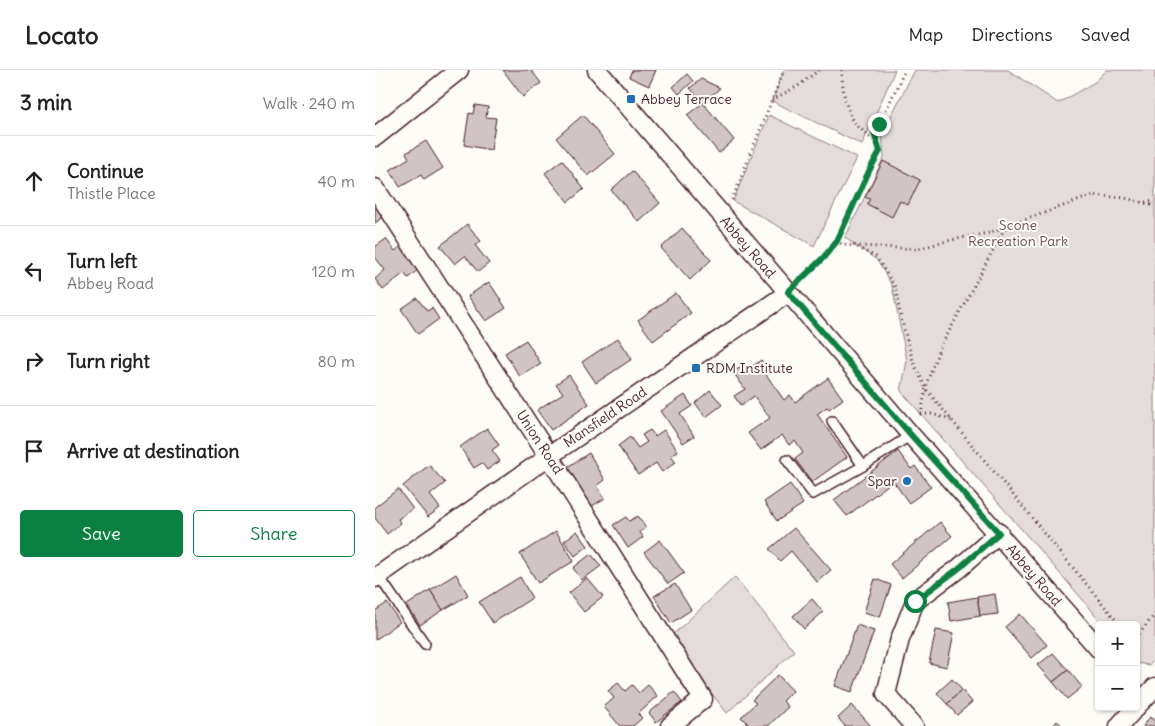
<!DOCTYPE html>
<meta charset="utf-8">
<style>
body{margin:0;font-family:Delius,sans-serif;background:#f2f2f2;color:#222}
.controls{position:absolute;right:15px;bottom:15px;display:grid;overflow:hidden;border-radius:5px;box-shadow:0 1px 4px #0004}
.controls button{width:45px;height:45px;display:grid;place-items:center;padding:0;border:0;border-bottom:1px solid #e0e0e0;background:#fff;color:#222;font:25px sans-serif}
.stop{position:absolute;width:15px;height:15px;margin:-11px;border:4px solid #0b8043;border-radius:50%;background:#fff}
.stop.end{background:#0b8043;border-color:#fff;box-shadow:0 1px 5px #0008}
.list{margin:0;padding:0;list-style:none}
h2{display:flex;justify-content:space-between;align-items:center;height:65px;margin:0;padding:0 20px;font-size:21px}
h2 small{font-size:16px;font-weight:400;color:#767676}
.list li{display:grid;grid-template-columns:32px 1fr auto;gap:15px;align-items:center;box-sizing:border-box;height:90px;padding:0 20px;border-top:1px solid #e0e0e0}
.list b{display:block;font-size:19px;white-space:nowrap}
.list p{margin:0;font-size:16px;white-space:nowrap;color:#767676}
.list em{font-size:16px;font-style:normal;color:#767676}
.actions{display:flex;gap:10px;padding:15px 20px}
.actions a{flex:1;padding:11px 0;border:1px solid #0b8043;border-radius:5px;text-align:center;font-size:18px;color:#0b8043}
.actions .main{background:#0b8043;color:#fff}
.icon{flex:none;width:28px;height:28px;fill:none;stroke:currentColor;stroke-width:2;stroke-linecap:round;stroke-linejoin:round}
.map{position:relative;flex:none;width:780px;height:656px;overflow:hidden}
header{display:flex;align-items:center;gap:30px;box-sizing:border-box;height:70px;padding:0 25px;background:#fff;border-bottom:1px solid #e0e0e0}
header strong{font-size:24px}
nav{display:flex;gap:28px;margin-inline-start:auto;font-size:18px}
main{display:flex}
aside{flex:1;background:#fff}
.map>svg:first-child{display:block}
</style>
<header>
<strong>Locato</strong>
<nav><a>Map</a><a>Directions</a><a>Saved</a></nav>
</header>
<main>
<aside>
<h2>3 min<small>Walk · 240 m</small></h2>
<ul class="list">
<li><svg class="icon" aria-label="ahead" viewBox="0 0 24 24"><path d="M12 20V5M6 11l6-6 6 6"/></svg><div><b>Continue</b><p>Thistle Place</p></div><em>40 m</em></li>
<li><svg class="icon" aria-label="left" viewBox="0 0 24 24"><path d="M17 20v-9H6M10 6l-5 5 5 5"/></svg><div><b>Turn left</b><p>Abbey Road</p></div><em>120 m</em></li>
<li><svg class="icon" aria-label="right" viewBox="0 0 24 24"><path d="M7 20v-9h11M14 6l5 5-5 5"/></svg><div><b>Turn right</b></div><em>80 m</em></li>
<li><svg class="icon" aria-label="arrive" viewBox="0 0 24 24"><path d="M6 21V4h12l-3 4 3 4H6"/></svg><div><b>Arrive at destination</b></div></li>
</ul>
<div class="actions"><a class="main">Save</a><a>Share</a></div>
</aside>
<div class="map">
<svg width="780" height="656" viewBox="0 0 780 656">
<rect width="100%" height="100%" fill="#fdfcf7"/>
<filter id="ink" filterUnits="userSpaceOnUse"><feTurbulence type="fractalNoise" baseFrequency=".02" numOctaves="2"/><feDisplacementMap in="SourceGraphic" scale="10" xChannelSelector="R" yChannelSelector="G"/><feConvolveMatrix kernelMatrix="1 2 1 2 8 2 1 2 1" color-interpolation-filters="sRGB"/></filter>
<g filter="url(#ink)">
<!-- green -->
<g fill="#e3dcda" stroke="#967e82">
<polygon points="409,0 520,0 487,75 397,31"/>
<polygon points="540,0 633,0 683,33 720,12 732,0 780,0 780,590 774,595 761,593 761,555 728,555 715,538 526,321 532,291 517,216 502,190 470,168 509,87 507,63"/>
<polygon points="394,45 482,88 439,176 358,131"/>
<polygon points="360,507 419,581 352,643 294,568"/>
</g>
<!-- building -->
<g fill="#d0c5c4" stroke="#4a1f2b">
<polygon points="128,0 156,0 166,13 148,27"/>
<polygon points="257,0 281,0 274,16 254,7"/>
<polygon points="312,4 318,11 304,24 298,17"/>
<polygon points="326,9 345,18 328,33 315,18"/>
<polygon points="328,33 359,70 344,83 312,45"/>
<polygon points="100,35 113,37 111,47 121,48 116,80 89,75 94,43 98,44"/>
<polygon points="208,45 240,84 213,106 181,68"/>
<polygon points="51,71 68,98 49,110 46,105 25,117 15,100 34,88 31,83"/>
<polygon points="187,90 209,119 193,132 170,103"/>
<polygon points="508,91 545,110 533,135 525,131 517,147 492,134 495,129 490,127"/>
<polygon points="257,101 285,133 264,152 236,120"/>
<polygon points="0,130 11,145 0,153"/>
<polygon points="92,154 106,171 100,175 114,193 103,202 90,186 80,194 65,176"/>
<polygon points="307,158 336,190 315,210 286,178"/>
<polygon points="11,169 20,181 27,175 45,198 33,208 29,203 8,220 0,209 10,200 0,187 0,177"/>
<polygon points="114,212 131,238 111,251 93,226"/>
<polygon points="301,223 316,243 278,271 263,250"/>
<polygon points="42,228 52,241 57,238 64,249 43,264 26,239"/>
<polygon points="243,268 257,289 221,313 207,292"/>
<polygon points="151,270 166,294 145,307 130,283"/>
<polygon points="386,290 392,297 388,300 409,330 415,325 420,332 453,308 468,329 454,339 452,337 442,344 472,387 437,412 420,389 428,383 420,371 414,375 407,365 386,380 373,363 395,348 379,326 366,336 359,326 370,319 358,302 366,297 370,302"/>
<polygon points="194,305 214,334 176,360 162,340 188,323 181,314"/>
<polygon points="335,320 347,335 331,347 320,333"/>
<polygon points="310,325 317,336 305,344 319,366 308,373 286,341"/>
<polygon points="112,358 124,375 117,380 125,391 112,400 107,393 99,398 85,377"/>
<polygon points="275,360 280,366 289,360 303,381 296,385 301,392 287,402 281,393 263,405 243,376 255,367 263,378 272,372 267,365"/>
<polygon points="523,381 536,399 540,396 556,417 534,433 518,411 472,446 459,430"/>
<polygon points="214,383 230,410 222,416 230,428 214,438 189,399"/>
<polygon points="54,395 70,413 55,425 65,438 53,447 28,416"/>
<polygon points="415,414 428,434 402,451 389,432"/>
<polygon points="23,419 38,439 23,449 26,453 12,464 0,448 0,437"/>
<polygon points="263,446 271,457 265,462 268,467 253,478 238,455 251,447 254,451"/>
<polygon points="565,452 577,466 527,508 515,494"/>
<polygon points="419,458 456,500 442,512 416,481 405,491 394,479"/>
<polygon points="181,461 199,491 163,513 145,484"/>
<polygon points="202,461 213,476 200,486 189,471"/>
<polygon points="285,470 309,503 293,514 269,482"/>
<polygon points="216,484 226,496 207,510 198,498"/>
<polygon points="81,504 93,525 68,540 55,520"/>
<polygon points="145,507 157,528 118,553 104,532"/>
<polygon points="212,508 228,527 209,542 194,523"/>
<polygon points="500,509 516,515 505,547 489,542"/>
<polygon points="300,514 316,540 296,553 279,526"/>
<polygon points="55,520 68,540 45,555 32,535"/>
<polygon points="620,524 623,544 605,546 602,527"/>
<polygon points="602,527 605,546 576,551 573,532"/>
<polygon points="437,529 448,542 429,559 418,546"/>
<polygon points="12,533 25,552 0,570 0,541"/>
<polygon points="645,544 672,575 657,588 630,557"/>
<polygon points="482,555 499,561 477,622 460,616"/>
<polygon points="561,560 579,563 572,597 554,593"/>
<polygon points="678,583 693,600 678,612 663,595"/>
<polygon points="693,600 707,617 692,629 678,612"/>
<polygon points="403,605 418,621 408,631 413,637 393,656 375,656 366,647 381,633 377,630"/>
<polygon points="577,609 587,620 572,634 562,623"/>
<polygon points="243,613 250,621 257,615 264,623 273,615 283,626 263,644 267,648 258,656 245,656 229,637 239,628 233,621"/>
<polygon points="587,620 597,632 582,645 572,634"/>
<polygon points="299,622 307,632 281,652 274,643"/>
<polygon points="477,635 496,656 470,656 463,648"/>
<polygon points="775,647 780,650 780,656 768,656"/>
<polygon points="682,651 688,656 678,656"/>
</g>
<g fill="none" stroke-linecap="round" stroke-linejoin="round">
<defs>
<g id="service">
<polyline points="457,351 488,396"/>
<polyline points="412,390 438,424 488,396 536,365"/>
<polyline points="3,505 50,574"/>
</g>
<g id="minor">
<polyline points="222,0 536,365 724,579"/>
<polyline points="0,67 84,0"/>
<polyline points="0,118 170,380 328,629 295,656"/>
<polyline points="0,508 174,386 413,223"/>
<polyline points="761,637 780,617"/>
<polyline points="539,656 511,624 525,569 540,531 583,499 624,463"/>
<polyline points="744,656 761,637"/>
</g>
</defs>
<!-- service casing -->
<use href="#service" stroke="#4a1f2b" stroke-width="12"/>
<!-- minor casing -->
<use href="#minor" stroke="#4a1f2b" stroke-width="21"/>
<!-- path -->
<g stroke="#4a1f2b" stroke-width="3" stroke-dasharray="1 4" stroke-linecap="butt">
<path d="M 467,0 C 467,17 470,40 481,54 C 487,61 495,67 502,73"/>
<polyline points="397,30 423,16 444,0"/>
<polyline points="357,130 409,0"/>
<polyline points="770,132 780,131"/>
<polyline points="462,171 495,99 505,81 499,62 504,55 530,0"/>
<polyline points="478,175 501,187 520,217 526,248 538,291 551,319 745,555"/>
<polyline points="424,212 449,188 462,171 468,175 543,179 572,171 613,163 719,125 750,128 780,136"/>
<polyline points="576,350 557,344 546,344 552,312 564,280 630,158"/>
<polyline points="761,568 780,544"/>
</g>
<!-- service -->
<use href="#service" stroke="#fdfcf7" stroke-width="9"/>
<!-- minor -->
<use href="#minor" stroke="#fdfcf7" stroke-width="18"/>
</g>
</g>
<g fill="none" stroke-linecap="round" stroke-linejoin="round" filter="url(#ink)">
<!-- route -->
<polyline stroke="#0b8043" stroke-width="6" points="504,54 499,62 505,81 495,99 462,171 448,188 413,222 536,365 624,463 583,499 540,531"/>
</g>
<!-- markers -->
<g fill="#1f6fb2" stroke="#fdfcf7" stroke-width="2">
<rect x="251" y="24" width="10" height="10" rx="2.5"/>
<rect x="316" y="293" width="10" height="10" rx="2.5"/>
<circle cx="532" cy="411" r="5"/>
</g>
<g text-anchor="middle" stroke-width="4" stroke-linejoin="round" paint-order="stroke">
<!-- poi labels -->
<g font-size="14" fill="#4a1f2b" stroke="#fdfcf7" text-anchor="start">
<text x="266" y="34">Abbey Terrace</text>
<text x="331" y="303">RDM Institute</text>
<text x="522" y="416" text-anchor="end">Spar</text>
</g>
<!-- park labels -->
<g font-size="14" fill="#704e57" stroke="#fdfcf7">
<text x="643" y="160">Scone<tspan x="643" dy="16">Recreation Park</tspan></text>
</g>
<!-- street labels -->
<g font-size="14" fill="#4a1f2b" stroke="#fdfcf7">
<text transform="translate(373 177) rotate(49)" y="5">Abbey Road</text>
<text transform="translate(230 347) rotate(-34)" y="5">Mansfield Road</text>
<text transform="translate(165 372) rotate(57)" y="5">Union Road</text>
<text transform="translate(659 505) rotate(49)" y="5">Abbey Road</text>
</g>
</g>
</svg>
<div class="controls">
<button>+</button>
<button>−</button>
</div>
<div class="stop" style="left:540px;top:531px"></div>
<div class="stop end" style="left:504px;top:54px"></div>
</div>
</main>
